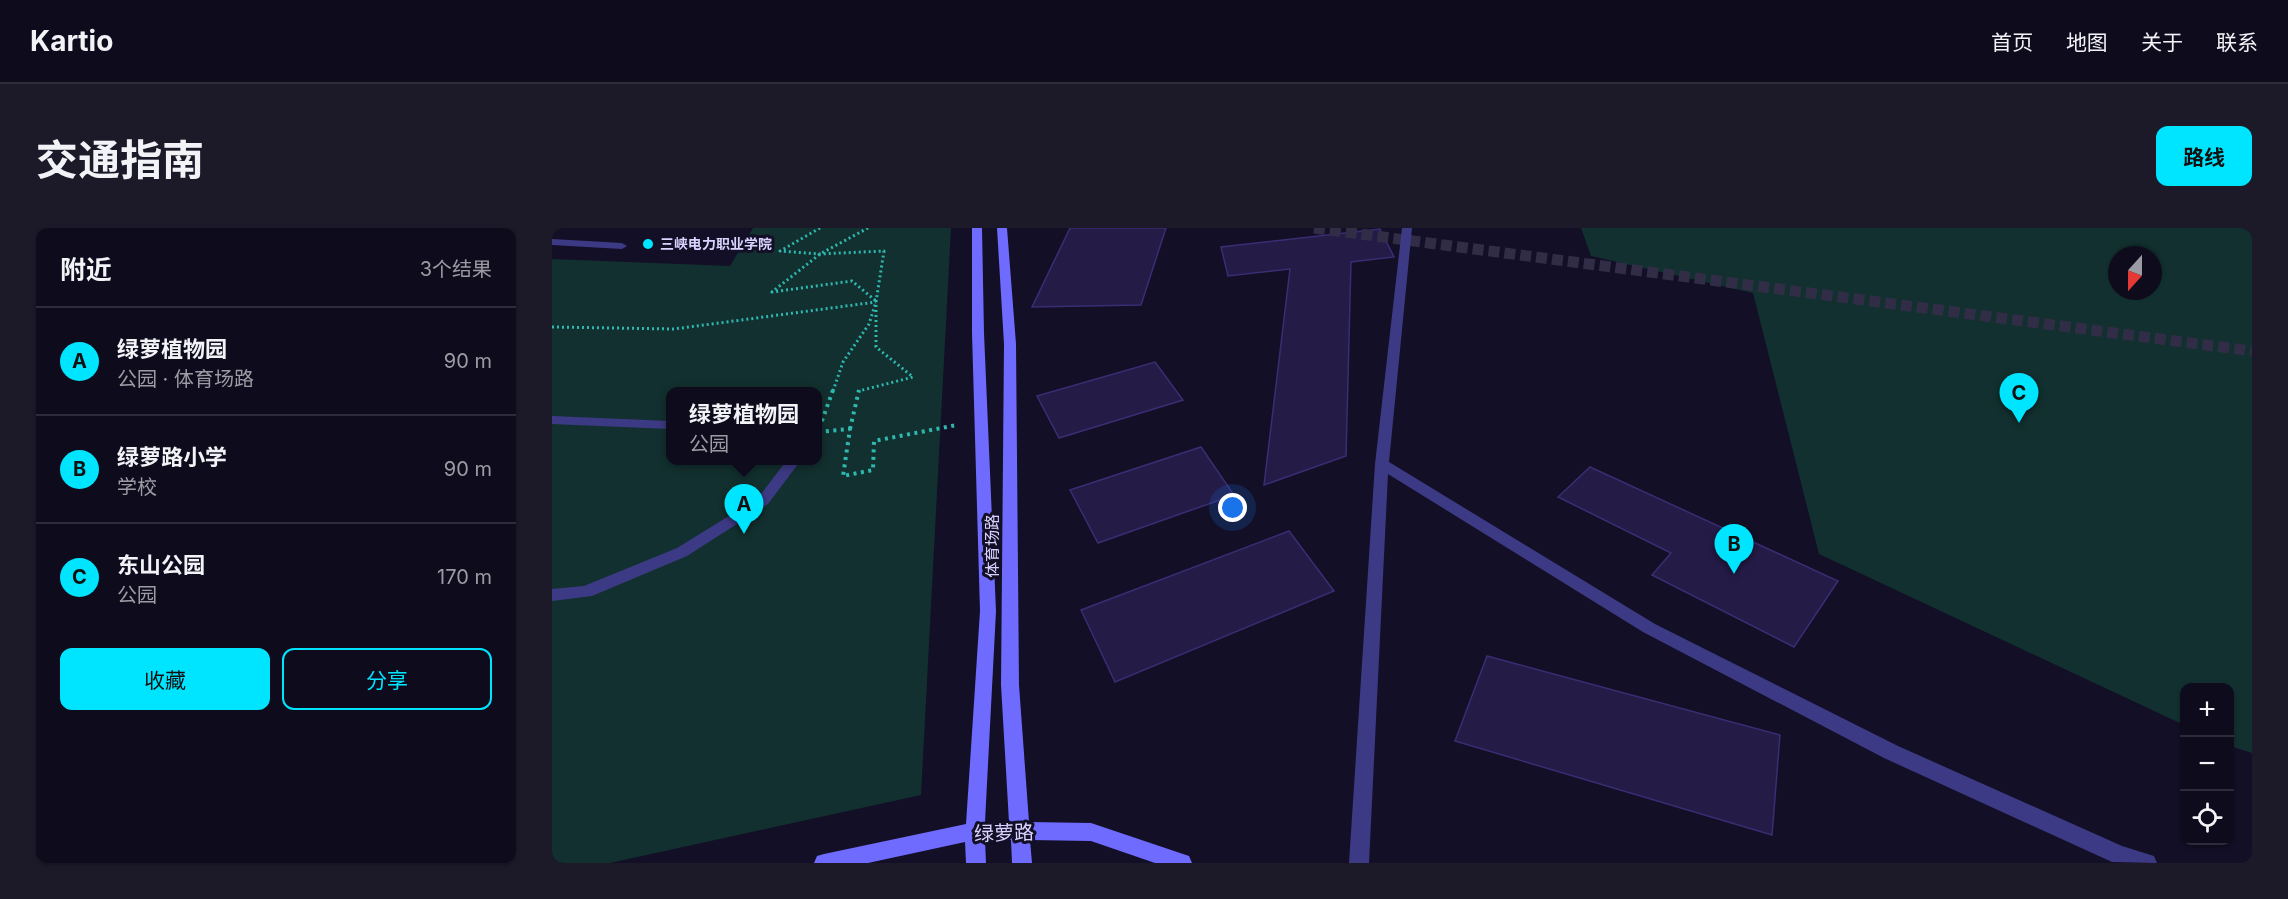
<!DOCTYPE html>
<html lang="zh">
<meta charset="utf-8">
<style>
body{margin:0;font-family:Inter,"Noto Sans SC",sans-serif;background:#1c1929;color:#f1f3f6}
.controls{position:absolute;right:18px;bottom:18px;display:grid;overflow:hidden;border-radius:12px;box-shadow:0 2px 4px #0004}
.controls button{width:54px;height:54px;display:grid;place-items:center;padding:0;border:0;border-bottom:2px solid #2e2b3b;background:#0e0b1c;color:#f1f3f6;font:30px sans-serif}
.compass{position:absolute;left:1556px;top:18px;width:54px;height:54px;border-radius:50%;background:#0e0b1c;box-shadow:0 2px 4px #0004;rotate:201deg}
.you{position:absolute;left:681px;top:280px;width:21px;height:21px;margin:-15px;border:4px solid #fff;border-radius:50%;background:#1a73e8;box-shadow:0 0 0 9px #1a73e833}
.badge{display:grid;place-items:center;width:39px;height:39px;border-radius:50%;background:#00e5ff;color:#111;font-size:20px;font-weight:700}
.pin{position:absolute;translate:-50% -50px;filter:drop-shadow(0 2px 3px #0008)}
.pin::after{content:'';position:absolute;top:32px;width:21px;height:18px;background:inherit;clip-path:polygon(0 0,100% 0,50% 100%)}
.popup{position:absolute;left:114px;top:159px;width:156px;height:78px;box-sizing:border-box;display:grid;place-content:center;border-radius:12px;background:#0e0b1c;filter:drop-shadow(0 2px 4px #0005);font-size:20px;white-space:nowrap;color:#9b9ba3}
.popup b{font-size:22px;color:#f1f3f6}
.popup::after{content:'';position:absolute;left:50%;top:100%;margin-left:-12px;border:12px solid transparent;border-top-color:#0e0b1c}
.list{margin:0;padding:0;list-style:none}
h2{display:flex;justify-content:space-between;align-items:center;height:78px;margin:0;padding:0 24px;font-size:26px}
h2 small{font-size:20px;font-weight:400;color:#9b9ba3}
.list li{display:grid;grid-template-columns:39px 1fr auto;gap:18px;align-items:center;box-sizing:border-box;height:108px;padding:0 24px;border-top:2px solid #2e2b3b}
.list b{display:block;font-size:22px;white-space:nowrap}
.list p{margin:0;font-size:20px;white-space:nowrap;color:#9b9ba3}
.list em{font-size:20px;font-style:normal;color:#9b9ba3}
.actions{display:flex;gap:12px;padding:18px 24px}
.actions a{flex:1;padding:14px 0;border:2px solid #00e5ff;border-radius:12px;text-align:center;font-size:21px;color:#00e5ff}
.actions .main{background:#00e5ff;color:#111}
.icon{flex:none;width:33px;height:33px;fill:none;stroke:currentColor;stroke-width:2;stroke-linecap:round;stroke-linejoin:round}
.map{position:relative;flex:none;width:1700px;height:635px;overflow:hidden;border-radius:12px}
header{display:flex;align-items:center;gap:36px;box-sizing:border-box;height:84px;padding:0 30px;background:#0e0b1c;border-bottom:2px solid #2e2b3b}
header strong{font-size:28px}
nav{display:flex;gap:33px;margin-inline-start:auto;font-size:21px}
.intro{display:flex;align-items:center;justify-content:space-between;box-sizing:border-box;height:144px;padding:0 36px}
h1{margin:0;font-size:42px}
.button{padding:15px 27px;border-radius:12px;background:#00e5ff;color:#111;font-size:21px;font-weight:700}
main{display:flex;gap:36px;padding:0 36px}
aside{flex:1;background:#0e0b1c;border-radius:12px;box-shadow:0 2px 4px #0004}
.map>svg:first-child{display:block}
</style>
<header>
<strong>Kartio</strong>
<nav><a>首页</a><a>地图</a><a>关于</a><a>联系</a></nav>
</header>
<div class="intro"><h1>交通指南</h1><a class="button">路线</a></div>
<main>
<aside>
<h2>附近<small>3个结果</small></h2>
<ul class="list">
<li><span class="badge">A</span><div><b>绿萝植物园</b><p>公园 · 体育场路</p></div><em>90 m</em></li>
<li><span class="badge">B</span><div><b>绿萝路小学</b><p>学校</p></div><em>90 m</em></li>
<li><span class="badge">C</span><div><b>东山公园</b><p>公园</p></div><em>170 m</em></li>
</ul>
<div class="actions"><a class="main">收藏</a><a>分享</a></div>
</aside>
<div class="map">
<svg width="1700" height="635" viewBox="0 0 1700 635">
<rect width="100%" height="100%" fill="#130f26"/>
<!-- green -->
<g fill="#12302f" fill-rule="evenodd">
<path d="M 201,0 L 399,0 L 369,567 L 58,635 L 0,635 L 0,31 L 178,38 ZM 118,164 L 266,164 L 266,232 L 118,232 Z"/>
<path d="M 1029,0 L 1700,0 L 1700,525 L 1678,518 L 1678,460 L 1632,460 L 1632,497 L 1267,326 L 1201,65 L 1039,28 ZM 1565,27 L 1601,27 L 1601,63 L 1565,63 Z"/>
</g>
<!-- building -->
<g fill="#241b47" stroke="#3b2d73" stroke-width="1.5">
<polygon points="518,0 614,0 589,77 480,79"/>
<polygon points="828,1 842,29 799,34 794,228 712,257 738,41 676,48 669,19"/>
<polygon points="603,134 631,172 507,210 485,168"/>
<polygon points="649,219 682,267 546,315 518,262"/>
<polygon points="1038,239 1286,353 1242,419 1100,347 1119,325 1006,269"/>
<polygon points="737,303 782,363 563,454 529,382"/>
<polygon points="935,428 1228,507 1220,607 903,513"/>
</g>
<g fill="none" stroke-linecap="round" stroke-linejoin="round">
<!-- primary-tunnel -->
<polyline stroke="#312d47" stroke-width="11" stroke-dasharray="11 5" stroke-linecap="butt" points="762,0 1700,123"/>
<!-- path-far1 -->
<g stroke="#2fb8b0" stroke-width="3" stroke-dasharray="2 3" stroke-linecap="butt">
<polyline points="268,0 228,23 268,26 332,23 324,74 324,119 361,149 307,163"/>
<polyline points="316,0 268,26 220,64 300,53 324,73"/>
<polyline points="0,99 122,101 324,74"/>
<polyline points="281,163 291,134 317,96 324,74"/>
</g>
<!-- path -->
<g stroke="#2fb8b0" stroke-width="4" stroke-dasharray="3 4.5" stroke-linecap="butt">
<polyline points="281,162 266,204 298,201 291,248 321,242 322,213 405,197"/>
<polyline points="298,201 307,162"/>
</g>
<!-- lane -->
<g fill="#3d3a85" fill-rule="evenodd">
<polygon points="0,11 70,15 75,18 70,21 0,17"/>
<polygon points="0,188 118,193 118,201 0,196"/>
<polygon points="235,232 249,232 216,276 135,328 40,368 0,373 0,361 32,358 125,320 206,270"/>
</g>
<!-- street -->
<polygon fill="#3d3a85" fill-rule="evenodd" points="850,0 860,0 837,234 1103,396 1346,518 1570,618 1602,628 1605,635 1560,634 1332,530 1091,404 836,246 817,635 797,635 823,236"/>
<!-- secondary -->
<polygon fill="#6f6bff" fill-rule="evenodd" points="420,0 430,0 432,105 444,383 433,594 457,594 449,457 452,116 445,0 455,0 464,116 467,457 477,594 539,595 637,628 640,635 603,635 539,613 478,612 480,635 460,635 459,612 433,612 434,635 414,635 413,614 316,635 262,635 265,628 272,626 414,596 428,383 420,105"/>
</g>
<!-- markers -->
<circle fill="#00e5ff" stroke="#130f26" stroke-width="2" cx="96" cy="16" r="6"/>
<g text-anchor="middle" stroke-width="6" stroke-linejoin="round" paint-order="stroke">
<!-- far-poi labels -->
<g font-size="14" font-weight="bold" fill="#d9d4ff" stroke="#130f26" text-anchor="start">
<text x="108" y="21">三峡电力职业学院</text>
</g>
<!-- street labels -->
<g font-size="16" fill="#d9d4ff" stroke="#130f26">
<text transform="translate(440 318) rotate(-90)" y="6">体育场路</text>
</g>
<!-- near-street labels -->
<g font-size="20" fill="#d9d4ff" stroke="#130f26">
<text transform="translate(452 605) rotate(-2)" y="7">绿萝路</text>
</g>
</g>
</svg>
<div class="controls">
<button>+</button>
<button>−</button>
<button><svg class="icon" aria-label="locate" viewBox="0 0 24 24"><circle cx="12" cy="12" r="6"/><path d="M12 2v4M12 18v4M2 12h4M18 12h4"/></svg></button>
</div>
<svg class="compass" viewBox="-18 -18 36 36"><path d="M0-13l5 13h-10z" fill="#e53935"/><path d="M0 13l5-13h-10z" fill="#9b9ba3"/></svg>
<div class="you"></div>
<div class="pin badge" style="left:192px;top:306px">A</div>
<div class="popup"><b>绿萝植物园</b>公园</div>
<div class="pin badge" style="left:1182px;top:346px">B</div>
<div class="pin badge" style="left:1467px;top:195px">C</div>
</div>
</main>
